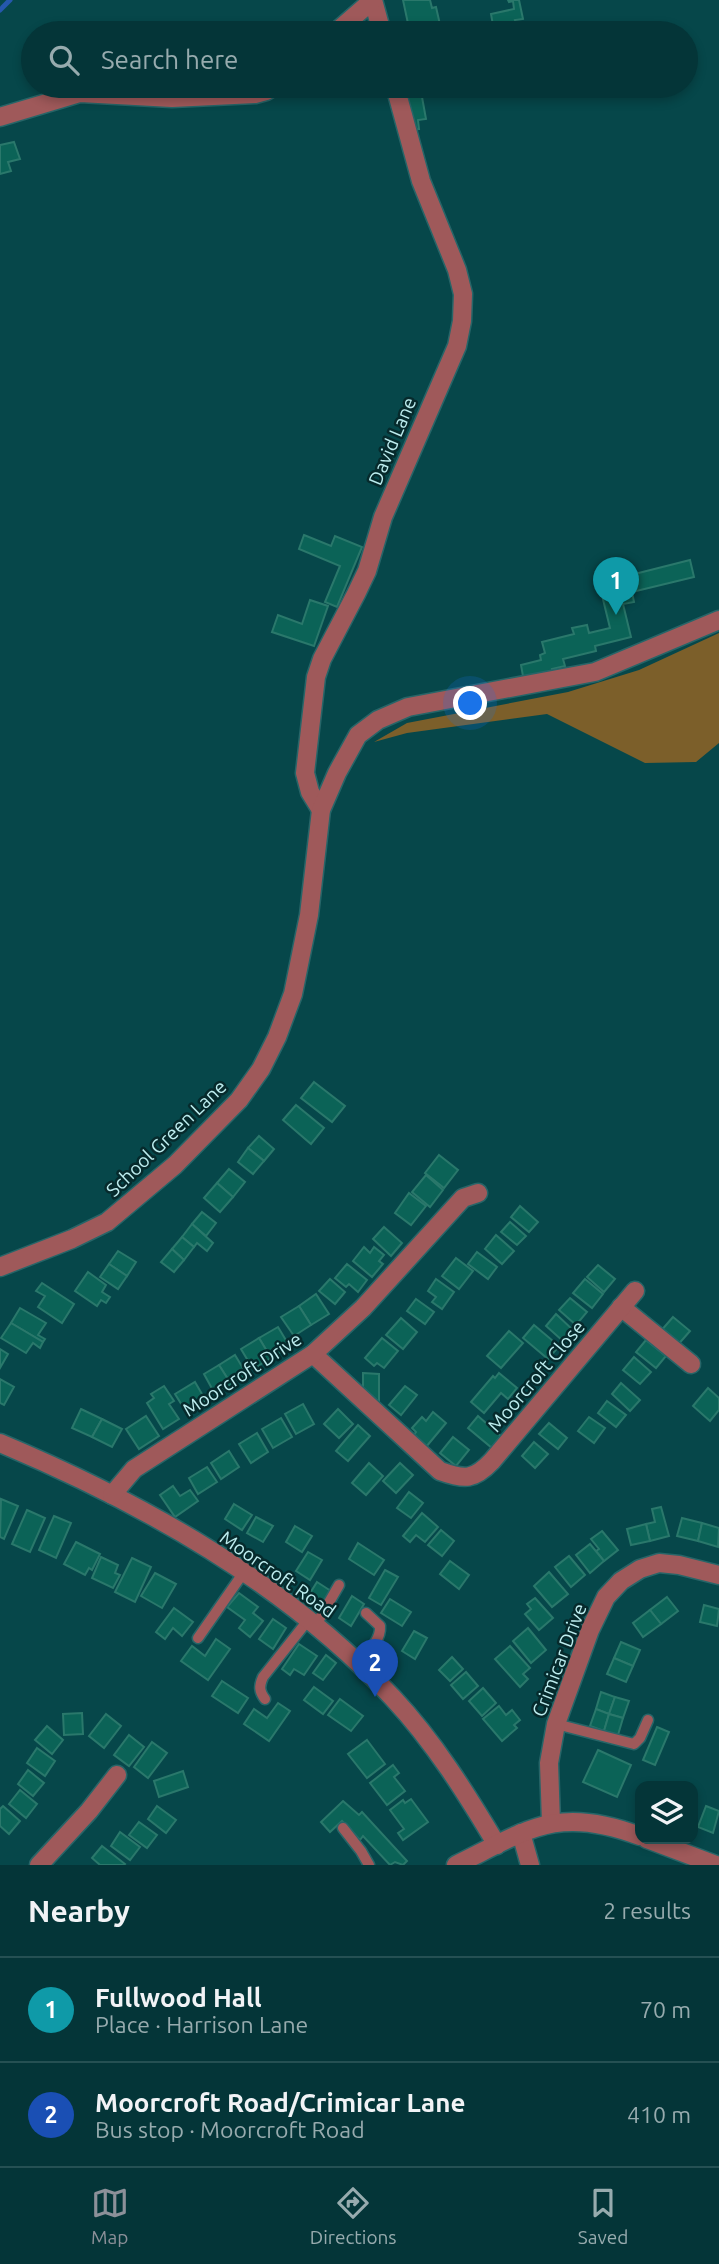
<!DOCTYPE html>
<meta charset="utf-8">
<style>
body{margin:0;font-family:Ubuntu,sans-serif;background:#0d3d40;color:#f1f3f6}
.controls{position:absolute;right:21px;bottom:21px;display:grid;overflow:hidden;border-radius:14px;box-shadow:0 4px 10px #0003}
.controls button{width:63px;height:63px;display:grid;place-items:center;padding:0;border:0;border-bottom:2px solid #255053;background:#043538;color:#f1f3f6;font:35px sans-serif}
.you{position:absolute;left:471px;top:704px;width:24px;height:24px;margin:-18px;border:5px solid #fff;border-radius:50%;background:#1a73e8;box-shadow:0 0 0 10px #1a73e833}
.badge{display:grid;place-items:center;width:46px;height:46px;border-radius:50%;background:#8c9099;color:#fff;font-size:23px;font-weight:700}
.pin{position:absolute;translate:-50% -58px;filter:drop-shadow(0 2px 4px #0008)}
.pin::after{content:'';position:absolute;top:37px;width:24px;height:21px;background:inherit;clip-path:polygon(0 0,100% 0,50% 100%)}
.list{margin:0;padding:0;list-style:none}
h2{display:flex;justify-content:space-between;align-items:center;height:91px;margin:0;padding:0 28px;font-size:30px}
h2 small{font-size:23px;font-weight:400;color:#97abae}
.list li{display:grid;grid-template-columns:46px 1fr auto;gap:21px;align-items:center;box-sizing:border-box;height:105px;padding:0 28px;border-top:2px solid #255053}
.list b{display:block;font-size:26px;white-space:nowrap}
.list p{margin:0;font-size:23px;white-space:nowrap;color:#97abae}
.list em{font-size:23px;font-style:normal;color:#97abae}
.icon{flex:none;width:38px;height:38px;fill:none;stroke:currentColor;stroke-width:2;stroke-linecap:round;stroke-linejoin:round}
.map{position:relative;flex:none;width:719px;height:1865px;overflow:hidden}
.search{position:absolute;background:#043538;box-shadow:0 4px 10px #0003;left:21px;right:21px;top:21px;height:77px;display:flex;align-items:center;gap:18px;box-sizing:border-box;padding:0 24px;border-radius:38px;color:#97abae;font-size:26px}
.sheet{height:301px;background:#043538}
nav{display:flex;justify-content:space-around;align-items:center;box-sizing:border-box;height:98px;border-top:2px solid #255053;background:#043538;font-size:19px;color:#97abae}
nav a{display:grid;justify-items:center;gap:4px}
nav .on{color:#8c9099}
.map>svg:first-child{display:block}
</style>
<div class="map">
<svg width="719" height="1865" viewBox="0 0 719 1865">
<rect width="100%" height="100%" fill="#06474a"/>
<!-- green -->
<polygon fill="#7c5f2a" points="719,633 719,743 696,762 645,763 547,714 407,733 374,742 407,723 568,692 639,670"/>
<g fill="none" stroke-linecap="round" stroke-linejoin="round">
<!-- stream -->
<polyline stroke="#2558ac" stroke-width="5" points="0,10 10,0"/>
</g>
<!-- building -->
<g fill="#0b6357" stroke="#2a786b" stroke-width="2">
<polygon points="403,0 430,0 432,8 436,7 441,29 437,30 437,33 410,33"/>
<polygon points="508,0 519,0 523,19 515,20 517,26 494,31 491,14 514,9 513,1 509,2"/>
<polygon points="401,86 420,86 426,119 418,120 419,129 409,130"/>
<polygon points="14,142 20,159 8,162 11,171 0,174 0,145"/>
<polygon points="304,535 331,546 335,536 362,547 337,607 325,602 340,566 299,549"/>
<polygon points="690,560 694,577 632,592 634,602 623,604 631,637 595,646 596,651 563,659 565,666 552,669 554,675 524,682 521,665 541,660 540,655 545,653 542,642 574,634 572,628 587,625 589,633 610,628 599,583"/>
<polygon points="310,600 328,606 314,646 272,632 278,615 302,624"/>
<polygon points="314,1082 345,1106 332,1122 301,1098"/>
<polygon points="296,1105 324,1128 311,1144 283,1120"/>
<polygon points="259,1136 274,1149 264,1161 248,1148"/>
<polygon points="248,1148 264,1161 253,1174 238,1162"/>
<polygon points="439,1155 458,1170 444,1188 425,1173"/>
<polygon points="229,1169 245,1182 233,1197 217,1183"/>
<polygon points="426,1175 443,1190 430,1207 412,1192"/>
<polygon points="217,1183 233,1197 220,1212 204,1198"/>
<polygon points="409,1193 426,1206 411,1225 395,1213"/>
<polygon points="520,1206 538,1222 529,1232 511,1217"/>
<polygon points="202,1212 216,1223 206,1236 192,1224"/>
<polygon points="510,1222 526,1236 517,1245 501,1232"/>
<polygon points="192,1224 213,1243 207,1251 197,1243 194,1247 182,1237"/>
<polygon points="384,1227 402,1243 391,1256 373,1239"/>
<polygon points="496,1235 514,1251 502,1264 485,1249"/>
<polygon points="182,1237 194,1247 184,1260 172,1249"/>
<polygon points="364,1247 370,1253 374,1247 384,1255 379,1261 383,1264 372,1277 353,1261"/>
<polygon points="172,1249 184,1260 174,1272 161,1262"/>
<polygon points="118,1251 136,1262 127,1276 109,1264"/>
<polygon points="477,1252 497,1267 488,1279 468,1264"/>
<polygon points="456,1258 473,1271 459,1289 442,1276"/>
<polygon points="109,1264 127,1276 118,1289 100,1277"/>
<polygon points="347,1264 367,1280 358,1292 349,1284 346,1287 335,1278"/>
<polygon points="598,1265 615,1279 604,1292 587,1277"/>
<polygon points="88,1272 106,1285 102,1292 110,1297 106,1303 101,1300 97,1306 75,1291"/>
<polygon points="330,1279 345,1292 335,1304 319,1291"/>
<polygon points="436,1279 454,1292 442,1309 432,1302 436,1297 428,1291"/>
<polygon points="585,1279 603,1294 592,1308 573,1293"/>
<polygon points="42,1283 74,1304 62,1323 38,1307 45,1296 36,1291"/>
<polygon points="316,1294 329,1314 311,1325 299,1306"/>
<polygon points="570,1298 587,1312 576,1325 559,1310"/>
<polygon points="416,1299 434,1312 425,1324 407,1311"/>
<polygon points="299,1306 311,1325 294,1336 281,1317"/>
<polygon points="20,1308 46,1323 38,1335 45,1339 43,1342 11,1323"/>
<polygon points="556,1314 573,1330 563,1341 546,1326"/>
<polygon points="673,1317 690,1331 676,1347 660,1332"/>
<polygon points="401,1318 417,1332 403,1349 386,1335"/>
<polygon points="11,1323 43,1342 40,1348 33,1343 26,1353 1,1338"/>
<polygon points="534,1325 559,1346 548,1359 523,1338"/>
<polygon points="278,1327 290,1347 271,1358 259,1338"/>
<polygon points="509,1331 523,1343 501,1368 487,1356"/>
<polygon points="259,1338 271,1358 253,1369 241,1349"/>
<polygon points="382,1338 398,1351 384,1368 377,1363 374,1366 365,1358"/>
<polygon points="646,1340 666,1356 656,1368 636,1352"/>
<polygon points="0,1349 8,1354 0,1368"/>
<polygon points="235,1355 247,1375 231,1384 219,1365"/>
<polygon points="634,1357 651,1372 640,1384 623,1370"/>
<polygon points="219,1365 231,1384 215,1394 204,1374"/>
<polygon points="363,1373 379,1374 379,1402 371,1401 363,1391"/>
<polygon points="499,1373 517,1388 508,1399 501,1393 484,1413 471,1402 493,1376 495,1378"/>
<polygon points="0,1379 14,1387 4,1405 0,1403"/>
<polygon points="195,1382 206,1401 187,1413 175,1394"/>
<polygon points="621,1383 640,1400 630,1411 612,1394"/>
<polygon points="164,1386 174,1401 169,1404 179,1419 163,1429 147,1403 154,1398 151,1394"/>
<polygon points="405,1386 417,1395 401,1415 389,1405"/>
<polygon points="708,1388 719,1398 719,1410 710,1421 693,1406"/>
<polygon points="607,1401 626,1415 616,1427 598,1413"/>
<polygon points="303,1404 314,1424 296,1434 285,1414"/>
<polygon points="81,1409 102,1419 92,1437 72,1428"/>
<polygon points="338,1409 353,1424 339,1438 324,1424"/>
<polygon points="433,1412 446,1423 426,1447 413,1436 416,1432 412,1428 422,1417 426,1421"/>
<polygon points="146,1416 159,1436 139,1449 126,1429"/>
<polygon points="478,1416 502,1437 492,1448 468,1428"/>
<polygon points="589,1417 605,1428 594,1443 578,1431"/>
<polygon points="281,1418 292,1437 273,1448 262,1429"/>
<polygon points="102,1419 122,1429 112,1447 92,1437"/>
<polygon points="549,1423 567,1438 558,1449 539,1434"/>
<polygon points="358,1425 370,1436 348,1461 336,1451"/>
<polygon points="257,1433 268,1452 251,1463 239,1444"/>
<polygon points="453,1437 469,1450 456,1466 440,1453"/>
<polygon points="534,1442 548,1454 535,1468 522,1456"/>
<polygon points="229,1451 239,1467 221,1479 211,1463"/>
<polygon points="369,1463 383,1476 366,1495 352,1483"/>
<polygon points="400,1463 413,1475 396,1493 383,1481"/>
<polygon points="207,1467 217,1482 198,1494 189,1478"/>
<polygon points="173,1486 180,1496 190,1490 198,1501 175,1517 160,1495"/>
<polygon points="409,1492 423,1503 411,1518 397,1508"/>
<polygon points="1,1499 18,1506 4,1539 0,1537"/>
<polygon points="234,1504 252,1515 242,1530 225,1519"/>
<polygon points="661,1507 669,1536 650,1541 646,1524 655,1522 652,1509"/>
<polygon points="27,1510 45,1518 30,1552 12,1544"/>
<polygon points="422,1513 438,1527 425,1542 416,1535 410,1542 403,1536"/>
<polygon points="54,1516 71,1523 56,1558 39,1550"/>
<polygon points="256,1517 273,1526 263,1542 247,1533"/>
<polygon points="682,1518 702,1523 698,1541 677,1536"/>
<polygon points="702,1523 719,1528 718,1547 698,1541"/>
<polygon points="646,1524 650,1541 631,1545 627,1529"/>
<polygon points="295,1526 312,1536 302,1552 286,1542"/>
<polygon points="441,1530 454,1541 442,1556 428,1545"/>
<polygon points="602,1531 618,1550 604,1561 596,1551 599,1549 591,1539"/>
<polygon points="76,1542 100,1554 92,1570 89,1568 85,1575 64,1564"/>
<polygon points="358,1543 384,1560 374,1575 349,1559"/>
<polygon points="590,1544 604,1561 590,1573 576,1555"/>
<polygon points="308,1552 322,1560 310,1580 296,1571"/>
<polygon points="569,1556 585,1575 571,1587 555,1567"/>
<polygon points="101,1557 118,1565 115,1573 120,1575 113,1588 92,1578"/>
<polygon points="132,1558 151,1567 135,1602 115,1592"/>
<polygon points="450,1561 469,1575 459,1589 440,1574"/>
<polygon points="385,1570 398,1577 381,1605 369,1598"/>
<polygon points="549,1572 568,1594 552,1607 534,1586"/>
<polygon points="155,1573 176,1584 162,1608 141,1596"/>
<polygon points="317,1582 334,1593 324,1609 307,1598"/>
<polygon points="239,1593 258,1607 253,1613 263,1621 250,1637 239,1628 245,1620 227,1607"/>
<polygon points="352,1596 364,1604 351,1626 339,1618"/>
<polygon points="667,1597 678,1611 661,1624 650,1610"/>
<polygon points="535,1598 553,1618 539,1630 525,1614 531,1609 527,1604"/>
<polygon points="390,1599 411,1612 402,1626 381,1613"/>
<polygon points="704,1605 719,1609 717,1626 700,1622"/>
<polygon points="174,1608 193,1622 182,1636 173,1628 165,1639 156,1632"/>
<polygon points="650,1610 661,1624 643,1637 633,1623"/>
<polygon points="273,1619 286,1628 273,1649 259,1639"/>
<polygon points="528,1628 546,1650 531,1663 513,1641"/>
<polygon points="414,1631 427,1638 415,1659 402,1651"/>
<polygon points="216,1639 230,1649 208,1680 181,1661 192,1646 205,1656"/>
<polygon points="621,1642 640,1650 633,1666 614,1658"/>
<polygon points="299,1644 317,1656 304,1675 294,1669 290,1675 282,1669"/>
<polygon points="510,1646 530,1668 523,1674 528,1679 520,1687 495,1659"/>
<polygon points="326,1655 336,1663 323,1680 313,1673"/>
<polygon points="452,1657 463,1669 450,1681 439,1670"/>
<polygon points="614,1658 633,1666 626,1682 607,1674"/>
<polygon points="466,1672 478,1686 463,1699 451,1685"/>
<polygon points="222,1681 248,1698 238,1713 212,1696"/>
<polygon points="314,1687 333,1701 323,1714 304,1700"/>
<polygon points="483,1688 496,1703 482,1716 469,1701"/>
<polygon points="601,1692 615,1697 609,1714 596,1709"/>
<polygon points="615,1697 629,1701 623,1718 609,1714"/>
<polygon points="340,1699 363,1716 351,1731 328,1715"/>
<polygon points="278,1703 290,1711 269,1741 244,1724 254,1709 267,1718"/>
<polygon points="499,1706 506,1715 512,1710 520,1720 514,1725 517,1728 502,1741 483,1719"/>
<polygon points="596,1709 609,1714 604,1731 590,1726"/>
<polygon points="82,1713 83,1734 64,1735 63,1714"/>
<polygon points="106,1714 121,1726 104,1748 89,1736"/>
<polygon points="609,1714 623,1718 618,1735 604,1731"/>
<polygon points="47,1726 63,1740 52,1754 35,1740"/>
<polygon points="657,1727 669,1732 655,1765 643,1760"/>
<polygon points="129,1735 144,1747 129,1766 114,1755"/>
<polygon points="367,1740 385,1764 367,1778 348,1754"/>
<polygon points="152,1742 167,1753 148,1778 134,1767"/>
<polygon points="37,1748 55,1761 45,1776 27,1763"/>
<polygon points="598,1750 631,1765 617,1797 583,1782"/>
<polygon points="393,1765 399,1773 394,1777 405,1791 387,1805 370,1783"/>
<polygon points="28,1770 44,1783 33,1796 18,1784"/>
<polygon points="183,1771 188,1787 159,1797 154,1781"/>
<polygon points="20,1790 37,1804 26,1818 9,1804"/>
<polygon points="411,1799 428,1822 403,1840 398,1833 404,1829 390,1810 403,1800 405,1803"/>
<polygon points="343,1801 359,1815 362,1812 407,1861 403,1865 395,1862 390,1865 363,1836 360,1840 342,1821 330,1832 321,1822"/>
<polygon points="3,1806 20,1821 9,1834 0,1826 0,1809"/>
<polygon points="157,1806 176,1820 166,1833 148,1819"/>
<polygon points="706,1806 719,1811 713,1833 698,1827"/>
<polygon points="139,1822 157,1835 147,1848 129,1835"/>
<polygon points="120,1832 140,1847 130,1860 111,1846"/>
<polygon points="102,1846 125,1864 124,1865 100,1865 92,1858"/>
</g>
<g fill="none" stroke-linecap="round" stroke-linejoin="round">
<defs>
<g id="service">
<polyline points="316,1625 339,1585"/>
<polyline points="198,1638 244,1572"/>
<path d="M 358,1662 C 368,1651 381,1641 380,1626 L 366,1613"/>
<path d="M 265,1699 C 259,1691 259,1686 263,1677 L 309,1619"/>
<polyline points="556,1724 634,1744 640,1738 648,1720"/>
<polyline points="343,1828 361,1851 369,1865"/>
</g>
<g id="minor">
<polyline points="373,0 382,33"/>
<polyline points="335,33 373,0"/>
<polyline points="0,117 80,93 172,98 255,94 266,91 274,86"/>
<polyline points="321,810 310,792 305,773 316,677 322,659 356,594 367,571 383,517 457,346 462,321 463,294 457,270 421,181 395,86"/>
<polyline points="621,1307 691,1364"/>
<path d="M 313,1354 L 440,1471 C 465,1480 474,1480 492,1461 L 635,1291"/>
<path d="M 0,1443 C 143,1503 286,1583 393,1698 C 434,1742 466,1793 497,1845"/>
<polyline points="112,1495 134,1469 313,1354 363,1308 463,1198 478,1193"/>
<polyline points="551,1822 549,1763 556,1724 590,1630 606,1597 621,1581 640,1569 659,1563 679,1565 719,1575"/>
<polyline points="521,1833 530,1865"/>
<polyline points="39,1865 89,1811 117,1775"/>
</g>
<g id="tertiary">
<polyline points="0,1267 72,1239 107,1222 175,1165 239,1100 261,1069 277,1037 293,994 309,915 321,810 337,773 358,735 378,720 408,707 595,672 719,620"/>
<polyline points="647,1839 716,1865"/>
<path d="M 456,1865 C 529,1829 558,1805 640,1836"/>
</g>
</defs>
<!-- service casing -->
<use href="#service" stroke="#276568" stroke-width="13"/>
<!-- minor casing -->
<use href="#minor" stroke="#276568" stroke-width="21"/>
<!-- tertiary casing -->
<use href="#tertiary" stroke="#276568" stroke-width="21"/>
<!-- service -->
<use href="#service" stroke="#9f595a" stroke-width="10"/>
<!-- minor -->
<use href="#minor" stroke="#9f595a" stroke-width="18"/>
<!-- tertiary -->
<use href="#tertiary" stroke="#9f595a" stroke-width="18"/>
</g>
<g text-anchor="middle" stroke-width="5" stroke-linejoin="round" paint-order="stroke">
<!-- street labels -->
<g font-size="19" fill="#bdedef" stroke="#062a2c">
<text transform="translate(392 441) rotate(-67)" y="7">David Lane</text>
<text transform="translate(166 1138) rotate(-44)" y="7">School Green Lane</text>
<text transform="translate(242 1374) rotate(-33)" y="7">Moorcroft Drive</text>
<text transform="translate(536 1376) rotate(-50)" y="7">Moorcroft Close</text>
<text transform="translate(278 1574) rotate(35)" y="7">Moorcroft Road</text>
<text transform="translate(559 1660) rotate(-69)" y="7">Crimicar Drive</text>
</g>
</g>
</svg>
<div class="controls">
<button><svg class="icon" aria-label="layers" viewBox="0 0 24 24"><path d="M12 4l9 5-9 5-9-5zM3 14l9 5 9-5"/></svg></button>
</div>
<div class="you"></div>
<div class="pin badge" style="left:616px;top:615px;background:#0f9aa8">1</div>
<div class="pin badge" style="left:375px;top:1697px;background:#1a4fb4">2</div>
<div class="search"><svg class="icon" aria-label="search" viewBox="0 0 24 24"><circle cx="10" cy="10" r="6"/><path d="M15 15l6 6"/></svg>Search here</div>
</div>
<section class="sheet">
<h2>Nearby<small>2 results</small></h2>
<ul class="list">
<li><span class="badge" style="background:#0f9aa8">1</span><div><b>Fullwood Hall</b><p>Place · Harrison Lane</p></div><em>70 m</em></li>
<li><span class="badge" style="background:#1a4fb4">2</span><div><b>Moorcroft Road/Crimicar Lane</b><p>Bus stop · Moorcroft Road</p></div><em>410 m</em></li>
</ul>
</section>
<nav>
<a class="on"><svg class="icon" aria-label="map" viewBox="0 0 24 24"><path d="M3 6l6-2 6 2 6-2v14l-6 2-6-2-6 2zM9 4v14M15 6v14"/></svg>Map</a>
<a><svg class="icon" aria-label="directions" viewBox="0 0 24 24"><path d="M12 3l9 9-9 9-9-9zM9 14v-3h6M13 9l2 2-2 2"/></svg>Directions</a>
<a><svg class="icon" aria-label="saved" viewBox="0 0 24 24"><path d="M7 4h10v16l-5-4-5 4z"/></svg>Saved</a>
</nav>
